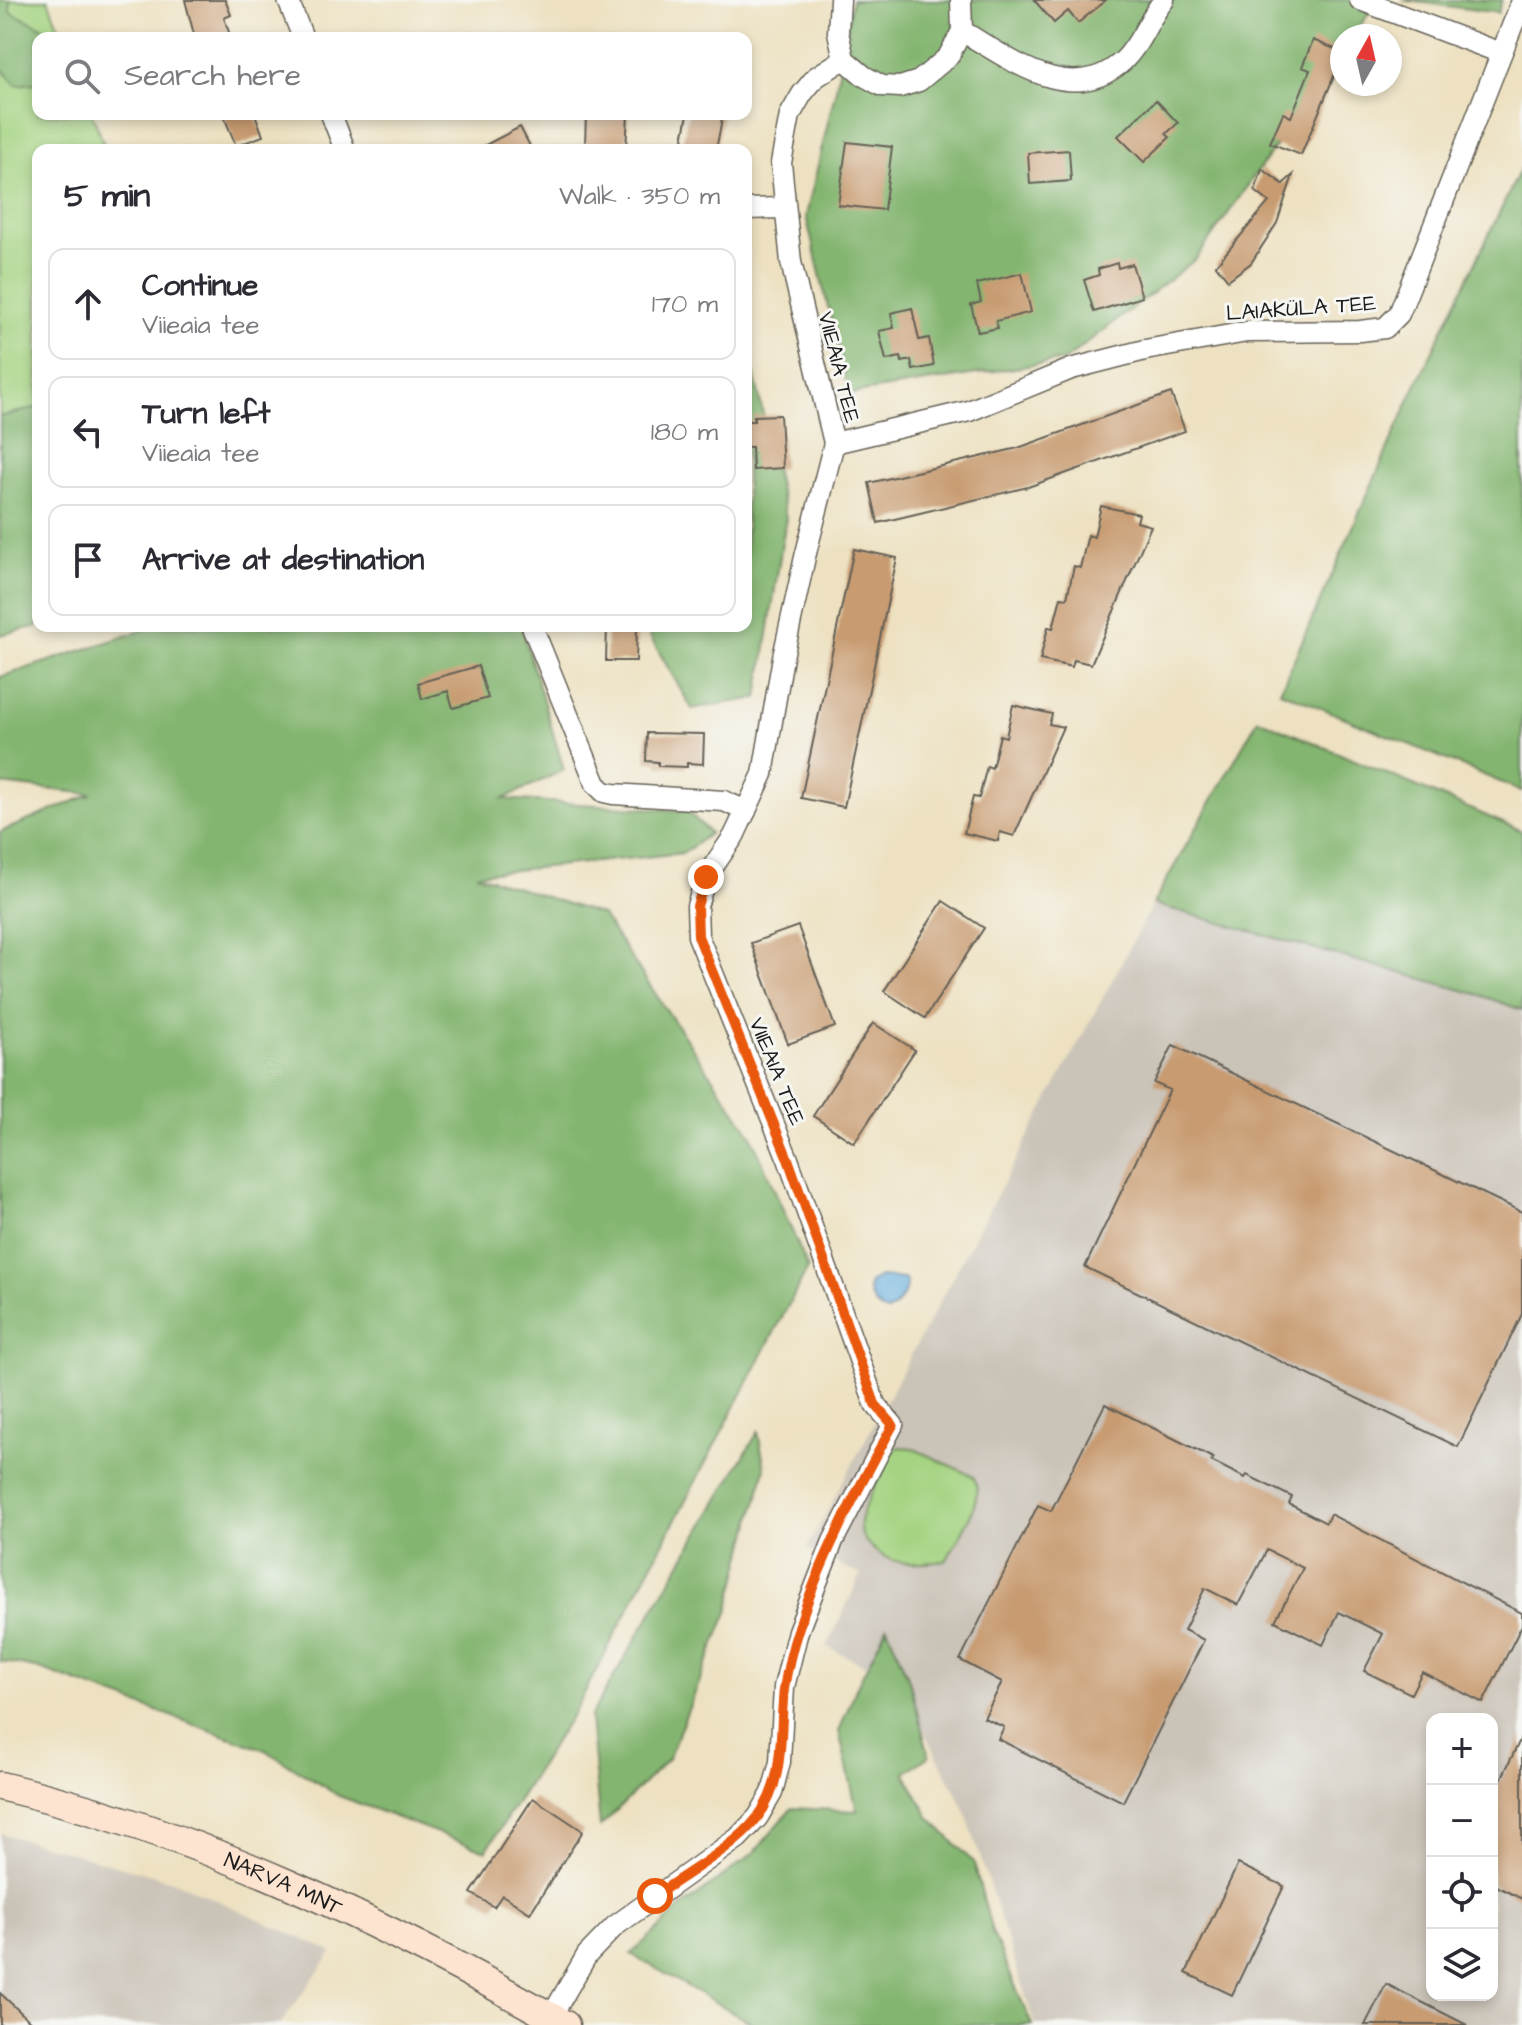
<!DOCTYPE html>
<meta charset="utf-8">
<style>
body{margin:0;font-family:"Architects Daughter",sans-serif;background:#f2f2f3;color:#2b2b33}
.controls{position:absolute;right:24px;bottom:24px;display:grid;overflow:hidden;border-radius:16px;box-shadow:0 4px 12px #0003}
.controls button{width:72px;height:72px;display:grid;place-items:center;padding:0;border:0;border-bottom:2px solid #e1e1e2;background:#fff;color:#2b2b33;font:40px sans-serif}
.compass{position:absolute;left:1330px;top:24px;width:72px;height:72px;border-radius:50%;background:#fff;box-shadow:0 4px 12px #0003;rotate:8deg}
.stop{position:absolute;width:24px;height:24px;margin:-18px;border:6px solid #ea580c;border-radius:50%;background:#fff}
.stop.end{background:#ea580c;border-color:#fff;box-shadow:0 2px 8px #0008}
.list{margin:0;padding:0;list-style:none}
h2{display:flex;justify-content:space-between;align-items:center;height:104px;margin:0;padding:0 32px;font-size:34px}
h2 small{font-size:26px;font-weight:400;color:#7c7c81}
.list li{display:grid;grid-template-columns:52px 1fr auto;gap:24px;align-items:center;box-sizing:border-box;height:112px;margin:0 16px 16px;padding:0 16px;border:2px solid #e1e1e2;border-radius:16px}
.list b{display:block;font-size:30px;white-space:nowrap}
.list p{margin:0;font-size:26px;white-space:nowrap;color:#7c7c81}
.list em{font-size:26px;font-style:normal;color:#7c7c81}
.icon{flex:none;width:44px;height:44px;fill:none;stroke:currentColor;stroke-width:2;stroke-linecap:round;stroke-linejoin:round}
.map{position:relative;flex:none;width:1522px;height:2025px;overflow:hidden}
.search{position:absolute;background:#fff;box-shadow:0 4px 12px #0003;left:32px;top:32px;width:720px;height:88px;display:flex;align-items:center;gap:20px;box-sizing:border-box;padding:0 28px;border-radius:16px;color:#7c7c81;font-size:30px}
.panel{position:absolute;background:#fff;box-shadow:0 4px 12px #0003;left:32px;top:144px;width:720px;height:488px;border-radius:16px}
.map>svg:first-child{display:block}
</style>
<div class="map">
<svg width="1522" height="2025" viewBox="0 0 1522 2025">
<rect width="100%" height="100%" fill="#f6f6f2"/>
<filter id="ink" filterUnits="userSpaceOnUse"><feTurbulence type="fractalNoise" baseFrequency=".0125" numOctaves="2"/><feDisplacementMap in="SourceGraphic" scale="16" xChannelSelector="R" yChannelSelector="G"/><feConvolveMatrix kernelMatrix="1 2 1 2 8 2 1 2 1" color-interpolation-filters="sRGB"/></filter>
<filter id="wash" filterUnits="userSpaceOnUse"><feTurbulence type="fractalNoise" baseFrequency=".006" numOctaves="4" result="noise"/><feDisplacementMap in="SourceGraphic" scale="32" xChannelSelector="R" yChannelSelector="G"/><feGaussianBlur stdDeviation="1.8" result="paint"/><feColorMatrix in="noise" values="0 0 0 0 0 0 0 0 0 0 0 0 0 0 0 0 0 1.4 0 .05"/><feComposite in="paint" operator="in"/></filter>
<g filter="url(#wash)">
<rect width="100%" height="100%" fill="#ede1c1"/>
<!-- industrial -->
<g fill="#cac3b8" fill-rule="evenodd">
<path d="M 1153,904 L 1477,994 L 1522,1010 L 1522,2025 L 1035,2025 L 965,1810 L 898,1681 L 827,1647 L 861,1575 L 807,1549 ZM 1432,1719 L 1492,1719 L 1492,1995 L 1432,1995 Z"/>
<polygon points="0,1833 176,1882 332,1952 280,2025 0,2025"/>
</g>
<!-- green -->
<g fill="#a4d381" stroke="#60784e" stroke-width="2">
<polygon points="0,0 48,0 63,38 38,38 38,114 92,114 106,150 38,150 38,407 0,417"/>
<path d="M 898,1447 L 912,1448 L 973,1476 C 987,1498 957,1540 946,1561 C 933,1562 920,1564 908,1563 C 887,1562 858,1545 860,1522 C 861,1508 885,1468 892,1453 Z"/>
</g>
<!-- forest -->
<g fill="#83b56f" stroke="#506846" stroke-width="2">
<polygon points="0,0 10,0 10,12 62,36 63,38 38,38 38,83 16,85 0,67"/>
<polygon points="852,0 1378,0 1353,36 1342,36 1342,52 1196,259 1065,360 849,394 806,216 836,88"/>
<polygon points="1402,0 1502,0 1498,13"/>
<polygon points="1522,166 1522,791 1280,691 1418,381"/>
<polygon points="746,360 754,373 786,518 758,698 692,709 644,626 746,626"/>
<polygon points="38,407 38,626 0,635 0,417"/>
<polygon points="156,626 521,626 564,770 503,799 687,811 710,833 684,853 476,874 602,915 750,1133 808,1268 578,1705 486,1851 339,1796 265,1750 40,1669 0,1661 0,832 92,794 0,784 0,677"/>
<polygon points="1258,719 1522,831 1522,1010 1477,994 1153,904"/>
<polygon points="758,1432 765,1469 728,1612 668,1759 600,1827 590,1717"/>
<polygon points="887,1627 909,1680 929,1756 905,1773 929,1817 974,1863 992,1932 1032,2025 755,2025 631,1954 681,1908 755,1852 792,1808 857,1811 839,1731 858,1684"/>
</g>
<!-- water -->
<path fill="#67afde" stroke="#42667d" stroke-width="2" d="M 880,1277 L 904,1279 L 907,1283 C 905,1295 898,1307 887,1312 C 874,1309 866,1294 870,1282 Z"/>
<g id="blocks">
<!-- building -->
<g fill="#c89b71">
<polygon points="185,0 225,0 231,15 224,18 231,38 195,38"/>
<polygon points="1034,0 1106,0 1078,23 1068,11 1054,23"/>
<polygon points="1313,40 1342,52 1342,57 1301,155 1270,143 1283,113 1291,117 1310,70 1302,67"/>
<polygon points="1156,100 1178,123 1166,134 1170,137 1144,162 1118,136"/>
<polygon points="223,114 255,114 263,136 236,146"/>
<polygon points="586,114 628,114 626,150 603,150 603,146 585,145"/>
<polygon points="688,114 723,114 716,150 681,150"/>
<polygon points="520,127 532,150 476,150"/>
<polygon points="847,142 892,147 884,210 838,205"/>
<polygon points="1069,150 1071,181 1030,184 1028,153"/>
<polygon points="1262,169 1283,184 1293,175 1277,223 1251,263 1228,280 1216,265 1269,202 1255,191"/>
<polygon points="1117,263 1118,268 1132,264 1142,297 1094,312 1084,280 1099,275 1098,269"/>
<polygon points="1022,273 1031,312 996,321 998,328 978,332 971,305 981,302 977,284"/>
<polygon points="912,308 919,340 929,338 934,366 913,370 911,360 902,362 901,357 886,360 879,331 894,328 891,313"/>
<polygon points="1171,393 1185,431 1028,487 878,523 869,483 1018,448"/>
<polygon points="780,415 783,468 753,470 752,447 746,447 746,421 754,421 754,416"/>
<polygon points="1101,506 1139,514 1137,522 1151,526 1091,664 1074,660 1072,667 1040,660 1048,627 1053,628 1061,597 1067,598 1074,566 1080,568 1088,535 1094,537"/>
<polygon points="854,549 897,558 844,807 801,798"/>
<polygon points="607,626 637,626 636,661 606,661"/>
<polygon points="478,666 488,698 453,708 448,691 422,699 418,683"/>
<polygon points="1013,705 1052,714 1049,724 1063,727 1014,836 1000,832 998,841 964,833 973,797 979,798 987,766 992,768 1000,735 1006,737"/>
<polygon points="647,733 704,734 703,764 687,763 687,767 658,766 658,762 646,761"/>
<polygon points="943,901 984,928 925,1018 884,991"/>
<polygon points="798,926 835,1027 788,1044 751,943"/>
<polygon points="873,1023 915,1050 854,1143 813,1116"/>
<polygon points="1173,1045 1522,1212 1522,1314 1458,1447 1085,1267 1170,1090 1154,1083"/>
<polygon points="1105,1404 1213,1458 1211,1461 1245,1478 1247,1475 1292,1497 1289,1504 1326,1523 1330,1514 1522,1613 1522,1625 1483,1703 1422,1672 1411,1694 1364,1671 1383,1634 1339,1612 1323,1645 1275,1621 1303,1568 1267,1550 1238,1605 1205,1588 1184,1630 1204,1640 1123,1802 998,1739 1004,1727 984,1718 1002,1682 960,1660 1038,1505 1051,1511"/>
<polygon points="1522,1736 1522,1899 1492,1884 1492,1798"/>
<polygon points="533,1798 583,1831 530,1913 502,1895 494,1907 471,1893"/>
<polygon points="1238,1864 1284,1886 1232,1995 1186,1973"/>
<polygon points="1386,1984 1467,2025 1365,2025"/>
<polygon points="0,1993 34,2025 0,2025"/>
</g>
</g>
</g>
<g filter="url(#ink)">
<use href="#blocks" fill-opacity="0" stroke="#656156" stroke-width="2"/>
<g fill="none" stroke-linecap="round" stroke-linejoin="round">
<defs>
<g id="minor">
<polyline points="288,0 303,38"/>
<polyline points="840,0 838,32 844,59 864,76 882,86 900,87 919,81 948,57 962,31 961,0"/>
<polyline points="1360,0 1501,53"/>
<path d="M 962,31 C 1010,59 1071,108 1123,61 C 1141,44 1148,19 1164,0"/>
<polyline points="331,114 345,150"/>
<polyline points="746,209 784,208"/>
<polyline points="834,443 969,411 1071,369 1145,350 1247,332 1360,331 1385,328 1399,314 1522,1"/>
<polyline points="532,626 596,784 604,792 613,794 724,801 746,811"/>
<polyline points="551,2017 587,1955 615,1926 738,1838 758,1817 772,1793 780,1762 784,1687 798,1631 833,1541 893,1425 875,1404 788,1159 698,936 697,906 706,877 734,836 763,774 783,657 805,557 834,443 791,262 781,163 790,115 802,94 816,77 844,59"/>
</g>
<g id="secondary">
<path id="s1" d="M 0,1786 C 201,1833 387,1924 565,2025"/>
</g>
</defs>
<!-- minor casing -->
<use href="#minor" stroke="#656156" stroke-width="23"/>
<!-- secondary casing -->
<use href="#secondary" stroke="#656156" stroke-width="31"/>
<!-- minor -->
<use href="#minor" stroke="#fff" stroke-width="20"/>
<!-- secondary -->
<use href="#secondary" stroke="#fde4d1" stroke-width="28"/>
</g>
</g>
<g fill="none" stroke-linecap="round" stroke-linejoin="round" filter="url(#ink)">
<!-- route -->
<path stroke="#ea580c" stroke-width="10" d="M 655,1896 C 686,1873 734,1848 757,1818 C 786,1781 779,1733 784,1689 C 787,1670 792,1648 798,1630 C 820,1558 857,1491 893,1425 L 875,1404 L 788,1159 L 698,936 L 697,906 L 706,877"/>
</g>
<g text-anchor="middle" stroke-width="6" stroke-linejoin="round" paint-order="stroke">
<!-- street labels -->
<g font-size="22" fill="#1c1c1c" stroke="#f6f6f2">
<text transform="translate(1301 307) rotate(-4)" y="8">LAIAKÜLA TEE</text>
<text transform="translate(840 367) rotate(76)" y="8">VIIEAIA TEE</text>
<text transform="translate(778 1071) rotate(68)" y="8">VIIEAIA TEE</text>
<text dy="8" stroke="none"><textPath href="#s1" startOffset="300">NARVA MNT</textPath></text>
</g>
</g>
</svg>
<div class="controls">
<button>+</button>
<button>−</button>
<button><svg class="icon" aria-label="locate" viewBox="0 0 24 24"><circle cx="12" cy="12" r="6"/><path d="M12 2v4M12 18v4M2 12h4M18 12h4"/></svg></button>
<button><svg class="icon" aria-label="layers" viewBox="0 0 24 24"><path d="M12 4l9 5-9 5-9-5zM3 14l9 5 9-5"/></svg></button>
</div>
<svg class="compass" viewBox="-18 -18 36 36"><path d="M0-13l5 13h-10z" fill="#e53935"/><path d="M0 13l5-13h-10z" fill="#7c7c81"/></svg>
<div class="stop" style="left:655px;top:1896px"></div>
<div class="stop end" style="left:706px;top:877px"></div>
<div class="search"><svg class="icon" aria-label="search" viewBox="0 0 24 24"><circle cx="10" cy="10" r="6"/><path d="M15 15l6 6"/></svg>Search here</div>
<section class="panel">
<h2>5 min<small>Walk · 350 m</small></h2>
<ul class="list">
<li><svg class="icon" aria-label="ahead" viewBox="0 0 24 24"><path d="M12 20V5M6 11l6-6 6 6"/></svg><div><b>Continue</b><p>Viieaia tee</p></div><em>170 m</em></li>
<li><svg class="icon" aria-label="left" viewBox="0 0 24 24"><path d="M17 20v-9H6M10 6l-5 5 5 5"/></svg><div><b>Turn left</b><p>Viieaia tee</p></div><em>180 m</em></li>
<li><svg class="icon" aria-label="arrive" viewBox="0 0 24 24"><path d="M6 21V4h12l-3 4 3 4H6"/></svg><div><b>Arrive at destination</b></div></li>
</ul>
</section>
</div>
